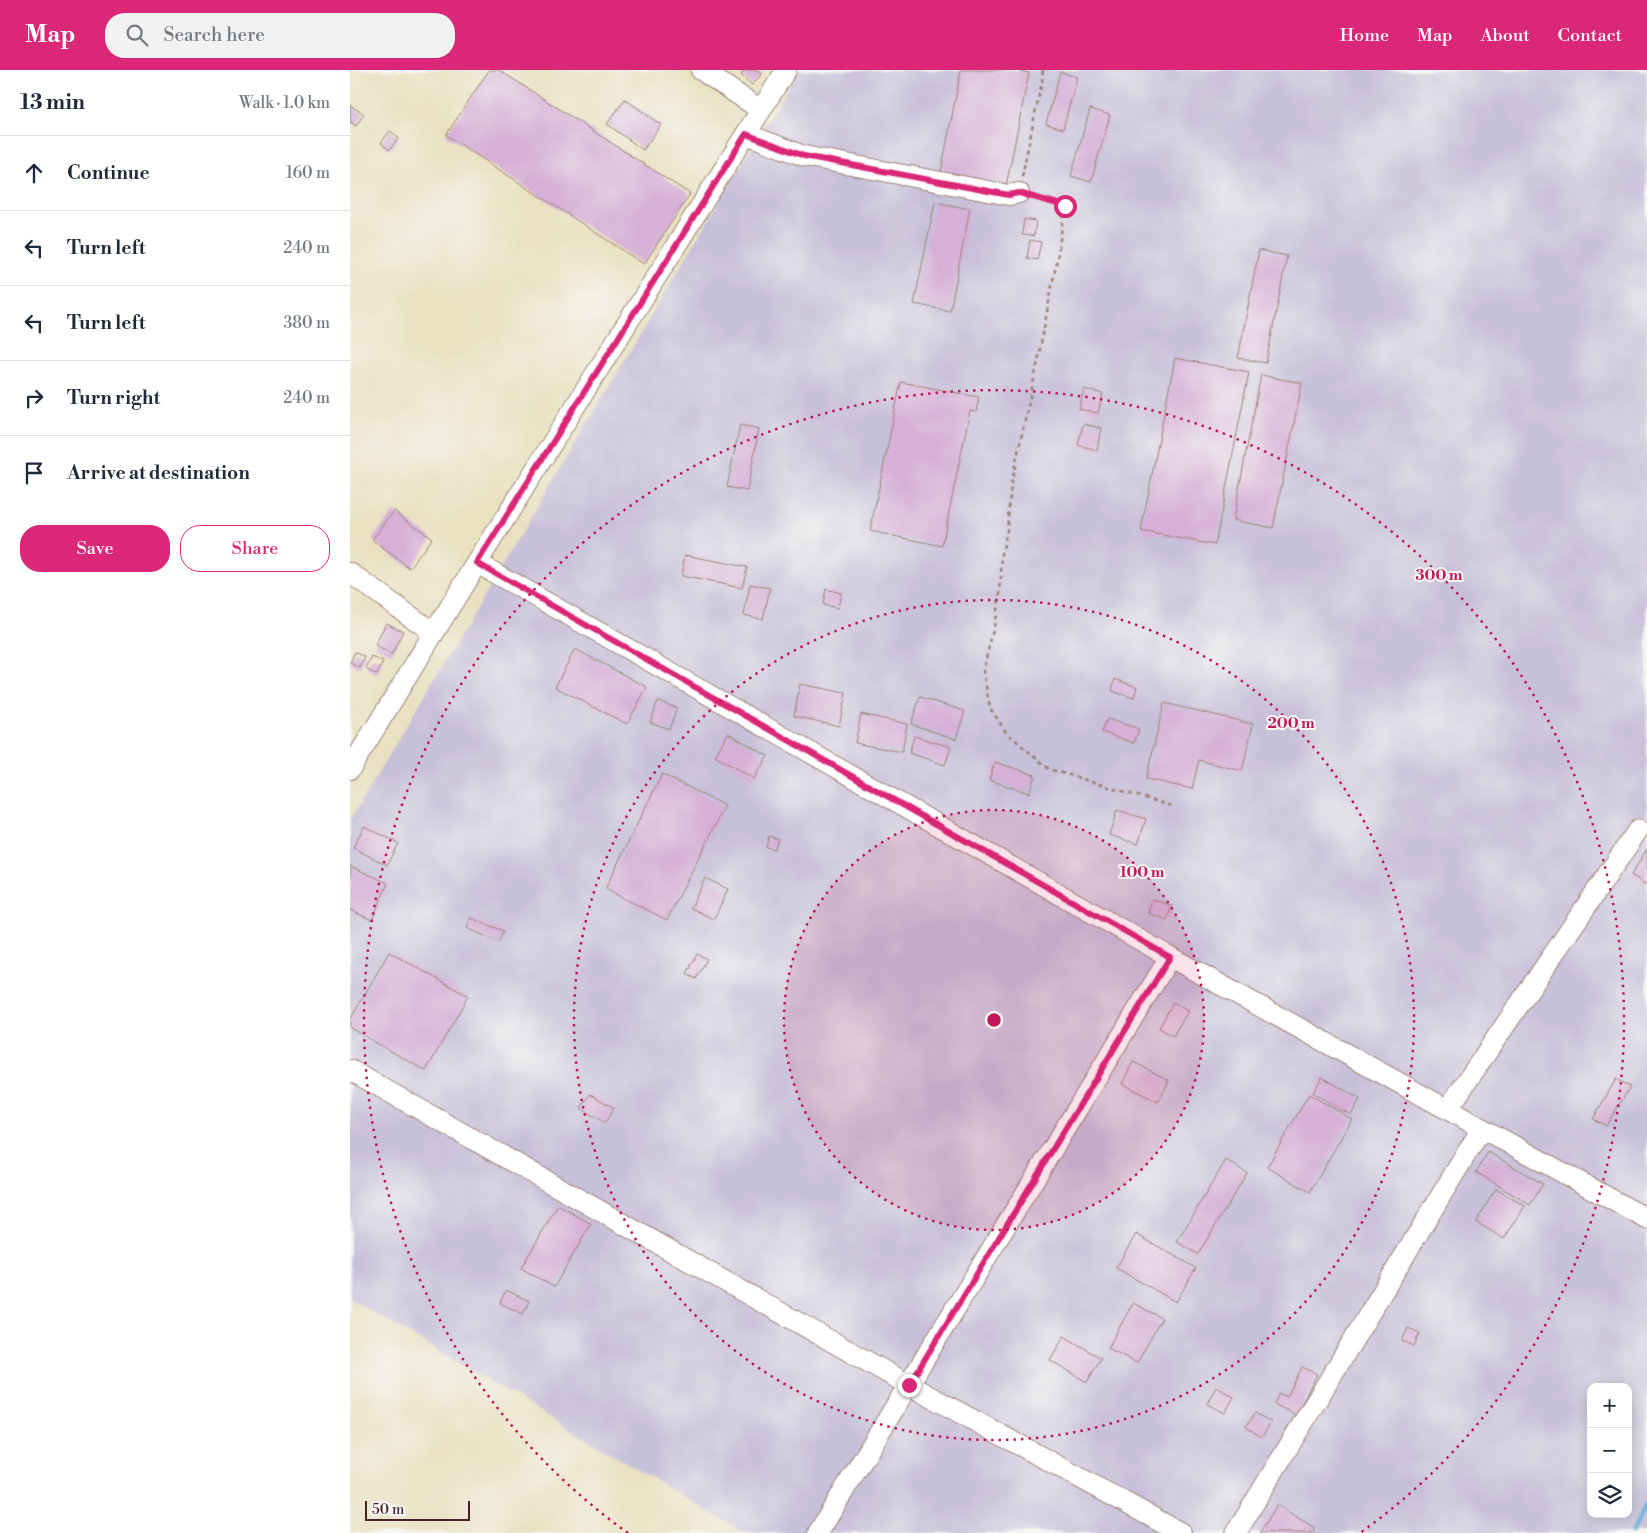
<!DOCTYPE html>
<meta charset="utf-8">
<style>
body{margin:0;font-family:"Libre Bodoni",serif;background:#f2f2f3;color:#1f2937}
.controls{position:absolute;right:15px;bottom:15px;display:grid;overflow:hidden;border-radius:10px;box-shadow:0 2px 12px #0003}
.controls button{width:45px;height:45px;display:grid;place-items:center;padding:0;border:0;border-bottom:1px solid #e0e1e3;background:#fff;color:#1f2937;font:25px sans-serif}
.scale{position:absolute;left:15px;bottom:12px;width:105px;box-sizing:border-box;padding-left:5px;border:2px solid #4a1f2b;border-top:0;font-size:14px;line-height:18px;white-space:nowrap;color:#4a1f2b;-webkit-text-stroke:4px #f6f6f2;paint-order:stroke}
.stop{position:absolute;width:15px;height:15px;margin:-11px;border:4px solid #db2777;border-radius:50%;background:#fff}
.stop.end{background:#db2777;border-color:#fff;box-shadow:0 1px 5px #0008}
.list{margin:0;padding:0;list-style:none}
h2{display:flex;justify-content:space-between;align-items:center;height:65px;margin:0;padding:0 20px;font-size:21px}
h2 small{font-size:16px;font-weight:400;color:#747a83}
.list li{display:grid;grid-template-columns:32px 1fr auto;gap:15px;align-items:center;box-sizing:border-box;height:75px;padding:0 20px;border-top:1px solid #e0e1e3}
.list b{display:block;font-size:19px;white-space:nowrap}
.list em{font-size:16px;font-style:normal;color:#747a83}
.actions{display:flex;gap:10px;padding:15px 20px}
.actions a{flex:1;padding:11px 0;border:1px solid #db2777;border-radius:20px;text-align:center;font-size:18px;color:#db2777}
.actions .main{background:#db2777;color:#fff}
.icon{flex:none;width:28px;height:28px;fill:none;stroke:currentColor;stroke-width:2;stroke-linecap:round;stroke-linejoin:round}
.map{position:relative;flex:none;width:1297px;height:1463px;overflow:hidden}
header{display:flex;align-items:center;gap:30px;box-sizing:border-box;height:70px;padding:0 25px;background:#db2777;color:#fff}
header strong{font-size:24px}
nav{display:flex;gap:28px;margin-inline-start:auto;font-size:18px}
.search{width:350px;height:45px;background:#f2f2f3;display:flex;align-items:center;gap:12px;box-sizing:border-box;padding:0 18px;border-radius:20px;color:#747a83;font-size:19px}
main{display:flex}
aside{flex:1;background:#fff}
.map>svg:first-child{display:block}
</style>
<header>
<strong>Map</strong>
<div class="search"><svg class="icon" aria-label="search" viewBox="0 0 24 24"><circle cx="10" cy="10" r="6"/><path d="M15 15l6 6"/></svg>Search here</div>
<nav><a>Home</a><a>Map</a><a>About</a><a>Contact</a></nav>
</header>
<main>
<aside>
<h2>13 min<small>Walk · 1.0 km</small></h2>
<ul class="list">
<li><svg class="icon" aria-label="ahead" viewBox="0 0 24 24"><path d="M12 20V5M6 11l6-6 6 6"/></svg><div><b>Continue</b></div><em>160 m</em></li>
<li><svg class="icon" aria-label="left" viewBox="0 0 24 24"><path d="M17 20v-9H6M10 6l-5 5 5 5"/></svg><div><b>Turn left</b></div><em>240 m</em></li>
<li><svg class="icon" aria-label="left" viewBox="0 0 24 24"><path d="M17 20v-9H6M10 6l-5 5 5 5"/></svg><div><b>Turn left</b></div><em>380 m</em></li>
<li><svg class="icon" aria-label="right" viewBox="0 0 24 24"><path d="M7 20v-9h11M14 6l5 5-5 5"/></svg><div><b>Turn right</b></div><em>240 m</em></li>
<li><svg class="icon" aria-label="arrive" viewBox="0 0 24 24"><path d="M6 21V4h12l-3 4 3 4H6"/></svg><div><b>Arrive at destination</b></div></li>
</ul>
<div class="actions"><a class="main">Save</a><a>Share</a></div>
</aside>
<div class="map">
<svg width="1297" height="1463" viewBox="0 0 1297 1463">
<rect width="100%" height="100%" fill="#f6f6f2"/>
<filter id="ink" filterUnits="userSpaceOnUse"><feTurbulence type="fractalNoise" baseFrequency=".02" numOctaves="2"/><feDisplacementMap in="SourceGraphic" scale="10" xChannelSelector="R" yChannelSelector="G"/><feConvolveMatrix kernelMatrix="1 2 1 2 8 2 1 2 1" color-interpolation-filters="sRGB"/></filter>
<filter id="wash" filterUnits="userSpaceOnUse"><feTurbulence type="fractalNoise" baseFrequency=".0096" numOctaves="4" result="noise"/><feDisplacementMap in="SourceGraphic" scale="20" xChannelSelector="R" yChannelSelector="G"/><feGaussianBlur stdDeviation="1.12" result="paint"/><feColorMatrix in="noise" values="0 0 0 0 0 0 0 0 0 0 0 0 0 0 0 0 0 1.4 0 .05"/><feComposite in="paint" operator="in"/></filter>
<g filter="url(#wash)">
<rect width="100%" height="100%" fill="#eae1c1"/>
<!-- industrial -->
<path fill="#c7c0d9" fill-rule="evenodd" d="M 448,0 L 1297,0 L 1297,1463 L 395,1463 L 0,1229 L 0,750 ZM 1241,1317 L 1278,1317 L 1278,1444 L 1241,1444 Z"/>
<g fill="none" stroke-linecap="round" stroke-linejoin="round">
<!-- stream -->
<polyline stroke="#61adda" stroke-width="4.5" points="1282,1463 1297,1433"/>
</g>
<g id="blocks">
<!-- building -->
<g fill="#d6b0d7">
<polygon points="139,0 149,0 340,124 294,194 96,65"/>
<polygon points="395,0 407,0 412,4 402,15 391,5"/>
<polygon points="611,0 665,0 679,3 656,116 591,102"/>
<polygon points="710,2 727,7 713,59 696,54"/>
<polygon points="275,29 311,55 293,80 257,54"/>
<polygon points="0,35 14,44 6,56 0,52"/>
<polygon points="740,39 760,45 741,112 721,106"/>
<polygon points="40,61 49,68 39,80 31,73"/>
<polygon points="585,132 620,139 600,241 564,234"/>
<polygon points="674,149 686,151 684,166 672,165"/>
<polygon points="680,170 691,172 687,190 677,188"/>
<polygon points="909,180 937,186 916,293 888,288"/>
<polygon points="825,288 899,302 865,475 791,461"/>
<polygon points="911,305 952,313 923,458 883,450"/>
<polygon points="551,312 629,327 626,342 620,341 592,476 520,461"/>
<polygon points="734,319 753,324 748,343 729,339"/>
<polygon points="733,354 751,358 747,380 728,375"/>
<polygon points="390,355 409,359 397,421 377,417"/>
<polygon points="44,441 82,468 60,498 22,470"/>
<polygon points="335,485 397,497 392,518 331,506"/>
<polygon points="400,514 420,518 413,549 394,545"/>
<polygon points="476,519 491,523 488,538 473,535"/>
<polygon points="36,553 53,561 42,584 25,576"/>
<polygon points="225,579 297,617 277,654 205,617"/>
<polygon points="5,582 15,587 10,598 0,593"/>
<polygon points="22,587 33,592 27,605 16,599"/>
<polygon points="765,609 787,617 784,628 762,621"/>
<polygon points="450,614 496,623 489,656 444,646"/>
<polygon points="570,627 615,641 606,669 561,654"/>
<polygon points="308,631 327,638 319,659 300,652"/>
<polygon points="814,633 903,654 892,701 849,690 842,719 796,709"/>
<polygon points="511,644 557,654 552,682 505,673"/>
<polygon points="757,649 789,659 784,673 752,662"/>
<polygon points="378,663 418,686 404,709 365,686"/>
<polygon points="564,666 601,677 595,695 559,683"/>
<polygon points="645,692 685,705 679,723 639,710"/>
<polygon points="312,704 375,736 317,850 255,819"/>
<polygon points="767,740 796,749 788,774 759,765"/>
<polygon points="14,756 48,773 37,795 3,778"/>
<polygon points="419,766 428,769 424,779 416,777"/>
<polygon points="1297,779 1297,815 1281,805"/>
<polygon points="0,796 38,813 22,850 0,840"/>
<polygon points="355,808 378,819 364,849 341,838"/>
<polygon points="802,829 822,836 817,850 798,843"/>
<polygon points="121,848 153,861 149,872 117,858"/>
<polygon points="39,882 118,926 76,1001 0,958 0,950"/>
<polygon points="347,884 357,889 346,909 337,904"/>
<polygon points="823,933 838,941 823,966 809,958"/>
<polygon points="783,992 819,1010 808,1032 772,1014"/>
<polygon points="972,1007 1010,1029 1001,1045 963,1023"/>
<polygon points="1266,1009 1280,1017 1256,1056 1243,1049"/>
<polygon points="240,1024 264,1038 255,1053 231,1038"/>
<polygon points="959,1024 1002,1049 960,1122 917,1097"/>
<polygon points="1138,1082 1193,1114 1180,1135 1126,1102"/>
<polygon points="876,1090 897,1103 848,1184 827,1172"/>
<polygon points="1146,1119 1175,1136 1154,1169 1126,1152"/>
<polygon points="208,1135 241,1154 204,1217 171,1198"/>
<polygon points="786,1164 846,1198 826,1232 766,1198"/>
<polygon points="156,1220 179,1231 173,1244 150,1233"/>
<polygon points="783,1233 812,1248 787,1293 758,1278"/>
<polygon points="1058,1258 1070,1263 1064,1276 1052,1271"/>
<polygon points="714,1266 751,1288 737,1312 700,1290"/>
<polygon points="952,1297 967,1304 946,1345 924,1334 929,1323 937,1327"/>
<polygon points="866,1317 884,1327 875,1343 857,1334"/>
<polygon points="905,1343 921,1352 912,1367 896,1357"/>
<polygon points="927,1435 965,1458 962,1463 910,1463"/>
</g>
</g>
</g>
<g filter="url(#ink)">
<use href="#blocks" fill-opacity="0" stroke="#9a8076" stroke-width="1"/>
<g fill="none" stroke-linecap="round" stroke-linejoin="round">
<defs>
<g id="minor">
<polyline points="351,0 411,40"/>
<polyline points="436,0 127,493 820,887 468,1463"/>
<polyline points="396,64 454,86 659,125 669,123"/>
<polyline points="0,503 84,563"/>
<polyline points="0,699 127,493"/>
<polyline points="820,887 1297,1149"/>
<polyline points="0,1000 559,1315 831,1463"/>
<polyline points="1098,1039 1288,760"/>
<polyline points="886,1463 1132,1058"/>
</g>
</defs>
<!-- minor casing -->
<use href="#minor" stroke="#9a8076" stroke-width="22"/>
<!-- path -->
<g stroke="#9a8076" stroke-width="2.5" stroke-dasharray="4 4" stroke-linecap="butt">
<polyline points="672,106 692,11 693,0"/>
<polyline points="684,127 715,136 708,184 686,300 661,414 657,460 652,484 650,524 644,556 633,601 640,638 656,662 699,699 822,736"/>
</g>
<!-- minor -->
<use href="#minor" stroke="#fff" stroke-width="20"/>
</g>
</g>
<g fill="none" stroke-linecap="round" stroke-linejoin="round" filter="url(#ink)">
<!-- route -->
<polyline stroke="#db2777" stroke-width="6" points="559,1315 820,887 127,493 396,64 454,86 659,125 669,123 715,136"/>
</g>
<!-- distance rings -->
<circle cx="644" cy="950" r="210" fill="#c2185b" fill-opacity=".12"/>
<g fill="none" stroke="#c2185b" stroke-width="2.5" stroke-dasharray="2.5 5">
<circle cx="644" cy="950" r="210"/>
<circle cx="644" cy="950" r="420"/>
<path d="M278 1463A630 630 0 1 1 1010 1463"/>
</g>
<circle cx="644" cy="950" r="8" fill="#c2185b" stroke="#f6f6f2" stroke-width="2.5"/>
<g font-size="15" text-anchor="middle" font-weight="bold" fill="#c2185b" stroke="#f6f6f2" stroke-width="4" stroke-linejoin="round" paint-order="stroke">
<text x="1089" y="510">300 m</text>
<text x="941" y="658">200 m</text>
<text x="792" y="807">100 m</text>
</g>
</svg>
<div class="controls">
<button>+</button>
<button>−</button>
<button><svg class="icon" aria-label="layers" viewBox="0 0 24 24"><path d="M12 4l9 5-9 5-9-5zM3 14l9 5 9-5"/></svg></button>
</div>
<div class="scale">50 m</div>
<div class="stop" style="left:715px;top:136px"></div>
<div class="stop end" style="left:559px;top:1315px"></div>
</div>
</main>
